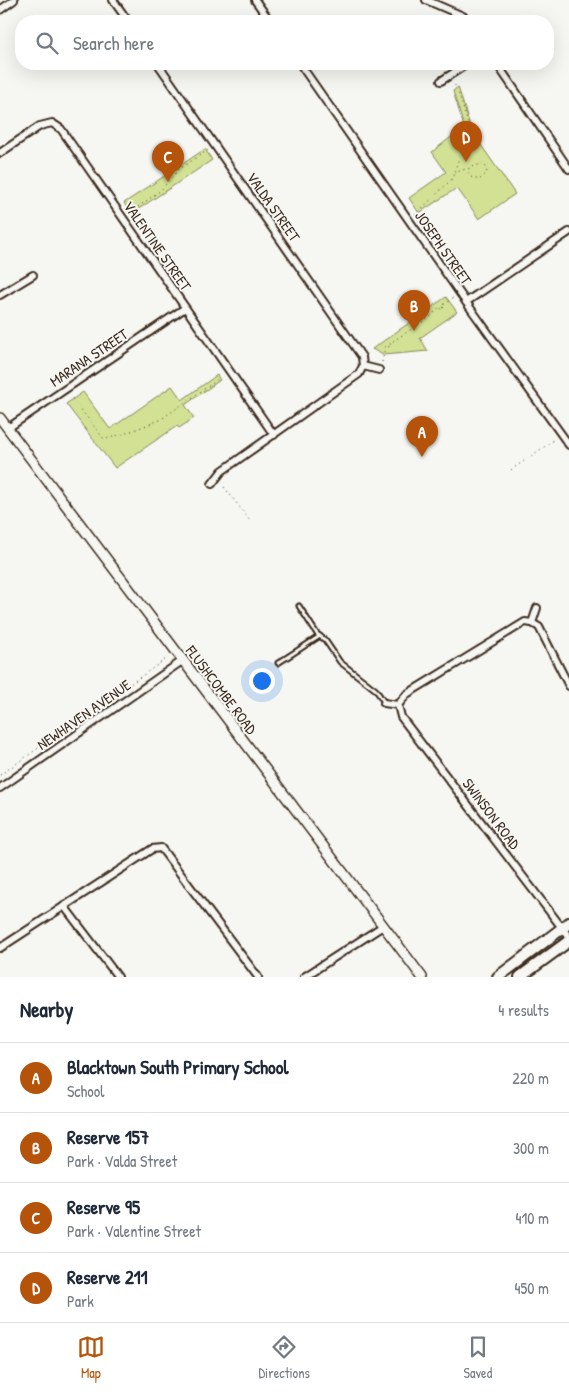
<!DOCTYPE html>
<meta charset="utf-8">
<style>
body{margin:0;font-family:"Patrick Hand",sans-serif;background:#f2f2f3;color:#1f2937}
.you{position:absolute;left:261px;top:680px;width:18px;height:18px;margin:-12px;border:4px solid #fff;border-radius:50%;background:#1a73e8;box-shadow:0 0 0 8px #1a73e833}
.badge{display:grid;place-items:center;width:32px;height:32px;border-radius:50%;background:#b45309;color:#fff;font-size:16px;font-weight:700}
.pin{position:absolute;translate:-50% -41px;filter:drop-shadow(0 1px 2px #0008)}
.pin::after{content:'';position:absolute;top:26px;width:18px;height:15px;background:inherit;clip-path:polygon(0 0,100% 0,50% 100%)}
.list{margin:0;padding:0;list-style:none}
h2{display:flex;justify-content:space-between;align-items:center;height:65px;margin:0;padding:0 20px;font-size:21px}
h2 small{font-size:16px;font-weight:400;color:#747a83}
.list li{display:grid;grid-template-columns:32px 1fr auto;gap:15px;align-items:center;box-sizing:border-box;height:70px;padding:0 20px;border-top:1px solid #e0e1e3}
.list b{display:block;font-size:19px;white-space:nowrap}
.list p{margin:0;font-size:16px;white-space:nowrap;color:#747a83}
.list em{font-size:16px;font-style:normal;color:#747a83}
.icon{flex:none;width:28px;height:28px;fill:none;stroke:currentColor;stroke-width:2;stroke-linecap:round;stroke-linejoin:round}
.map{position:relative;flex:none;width:569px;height:977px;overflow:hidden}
.search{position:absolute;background:#fff;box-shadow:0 5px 20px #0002;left:15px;right:15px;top:15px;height:55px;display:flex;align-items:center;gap:12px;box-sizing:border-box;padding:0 18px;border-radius:20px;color:#747a83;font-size:19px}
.sheet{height:345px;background:#fff}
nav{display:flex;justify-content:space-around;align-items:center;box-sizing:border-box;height:70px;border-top:1px solid #e0e1e3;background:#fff;font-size:14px;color:#747a83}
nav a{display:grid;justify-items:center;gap:2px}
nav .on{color:#b45309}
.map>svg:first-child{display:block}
</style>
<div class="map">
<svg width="569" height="977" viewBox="0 0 569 977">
<rect width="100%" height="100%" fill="#f6f6f2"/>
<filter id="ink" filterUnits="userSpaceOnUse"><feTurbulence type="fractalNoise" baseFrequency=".02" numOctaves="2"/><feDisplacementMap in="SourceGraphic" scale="10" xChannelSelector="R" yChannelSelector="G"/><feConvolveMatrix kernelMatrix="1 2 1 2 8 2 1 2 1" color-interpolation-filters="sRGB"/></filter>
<g filter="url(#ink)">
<!-- green -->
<g fill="#d2e194" stroke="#868659">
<polygon points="458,87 472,132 515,194 479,219 457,188 419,213 409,198 446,172 432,152 464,127 453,91"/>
<polygon points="205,149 212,160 131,214 124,203"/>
<polygon points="446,297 457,312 420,338 428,351 383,355 372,349"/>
<polygon points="217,375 220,380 185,405 194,418 179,428 177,426 115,468 66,404 83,392 110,429 172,386 182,400"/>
</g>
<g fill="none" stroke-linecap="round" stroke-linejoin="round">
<defs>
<g id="service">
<polyline points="299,606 317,634 325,640 340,662 376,690 384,702"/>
<polyline points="278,663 320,636"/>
</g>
<g id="minor">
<polyline points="113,0 128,21"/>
<polyline points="255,0 270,21"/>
<polyline points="426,0 463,16 468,21"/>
<polyline points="0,10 14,0"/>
<polyline points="158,64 362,357 363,366 359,374 222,471 212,484"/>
<polyline points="300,64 466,302 569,445"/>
<polyline points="497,64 569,169"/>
<polyline points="441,81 467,64"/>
<polyline points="0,153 40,126 52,123 61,129 274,435"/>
<polyline points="0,295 33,275"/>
<polyline points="466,302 569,232"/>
<polyline points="363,366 379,370"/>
<polyline points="8,428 185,308"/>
<polyline points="532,623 537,608"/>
<polyline points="384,703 398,705"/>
<polyline points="398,705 401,717 569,937"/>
<polyline points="398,705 407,694 525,622 532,623 539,627 569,686"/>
<polyline points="0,788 182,661"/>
<polyline points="64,906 118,977"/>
<polyline points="0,948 152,849 161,848 258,977"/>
<polyline points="304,977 383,926"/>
</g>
<polyline id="tertiary" points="0,418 422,977"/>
<g id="primary">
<polyline points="498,977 569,923"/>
<polyline points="520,977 569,941"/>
</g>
</defs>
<!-- service casing -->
<use href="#service" stroke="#3b2a1e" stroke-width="7"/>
<!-- minor casing -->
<use href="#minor" stroke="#3b2a1e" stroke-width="10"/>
<!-- tertiary casing -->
<use href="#tertiary" stroke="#3b2a1e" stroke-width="12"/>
<!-- primary casing -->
<use href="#primary" stroke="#3b2a1e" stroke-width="14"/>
<!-- path -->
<g stroke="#3b2a1e" stroke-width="1" stroke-dasharray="1 4" stroke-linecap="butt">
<polygon points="481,164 486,167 487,173 479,180 471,177 468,171 469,168"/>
<polyline points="454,173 468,168"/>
<polyline points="130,213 161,190 179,169 208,150"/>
<polyline points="415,215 452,179 469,127 457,88 453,83"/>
<polyline points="382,362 385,347 388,345 389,347 391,346 390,343 430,317 440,307 442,310 444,308 442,306 454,297"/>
<polyline points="72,398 103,438 106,439 126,433 160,420 220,378"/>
<polyline points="511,470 554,440"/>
<polyline points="221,483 251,522"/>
<polyline points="0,775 166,659 167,661"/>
</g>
<!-- service -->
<use href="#service" stroke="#f6f6f2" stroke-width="3"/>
<!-- minor -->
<use href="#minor" stroke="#f6f6f2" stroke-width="6"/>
<!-- tertiary -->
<use href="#tertiary" stroke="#f6f6f2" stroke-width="9"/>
<!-- primary -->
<use href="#primary" stroke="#f6f6f2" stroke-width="10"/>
</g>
</g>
<g text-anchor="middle" stroke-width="4" stroke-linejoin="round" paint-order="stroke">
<!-- street labels -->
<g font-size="15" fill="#3b2a1e" stroke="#f6f6f2">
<text transform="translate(273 207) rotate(55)" y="5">VALDA STREET</text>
<text transform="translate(157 246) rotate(55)" y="5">VALENTINE STREET</text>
<text transform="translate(443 248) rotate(55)" y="5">JOSEPH STREET</text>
<text transform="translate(89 358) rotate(-34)" y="5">MARANA STREET</text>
<text transform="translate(221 690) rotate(53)" y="5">FLUSHCOMBE ROAD</text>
<text transform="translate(84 715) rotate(-35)" y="5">NEWHAVEN AVENUE</text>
<text transform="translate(491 814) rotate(53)" y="5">SWINSON ROAD</text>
</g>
</g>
</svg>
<div class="you"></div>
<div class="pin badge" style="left:422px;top:457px">A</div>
<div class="pin badge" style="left:414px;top:331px">B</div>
<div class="pin badge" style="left:168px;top:182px">C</div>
<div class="pin badge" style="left:466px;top:162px">D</div>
<div class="search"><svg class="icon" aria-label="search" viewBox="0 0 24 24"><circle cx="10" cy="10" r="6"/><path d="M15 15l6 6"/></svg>Search here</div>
</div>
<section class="sheet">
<h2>Nearby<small>4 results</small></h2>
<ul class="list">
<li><span class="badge">A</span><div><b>Blacktown South Primary School</b><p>School</p></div><em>220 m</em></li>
<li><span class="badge">B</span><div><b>Reserve 157</b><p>Park · Valda Street</p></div><em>300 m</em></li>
<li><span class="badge">C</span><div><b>Reserve 95</b><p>Park · Valentine Street</p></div><em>410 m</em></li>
<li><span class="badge">D</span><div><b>Reserve 211</b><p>Park</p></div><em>450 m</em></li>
</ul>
</section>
<nav>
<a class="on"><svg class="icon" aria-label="map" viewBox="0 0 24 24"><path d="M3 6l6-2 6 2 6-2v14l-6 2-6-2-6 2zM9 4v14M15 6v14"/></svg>Map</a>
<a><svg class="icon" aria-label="directions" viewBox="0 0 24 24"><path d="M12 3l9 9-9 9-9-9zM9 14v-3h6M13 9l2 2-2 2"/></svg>Directions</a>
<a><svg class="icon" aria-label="saved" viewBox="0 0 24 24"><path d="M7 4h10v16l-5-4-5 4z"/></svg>Saved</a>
</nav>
